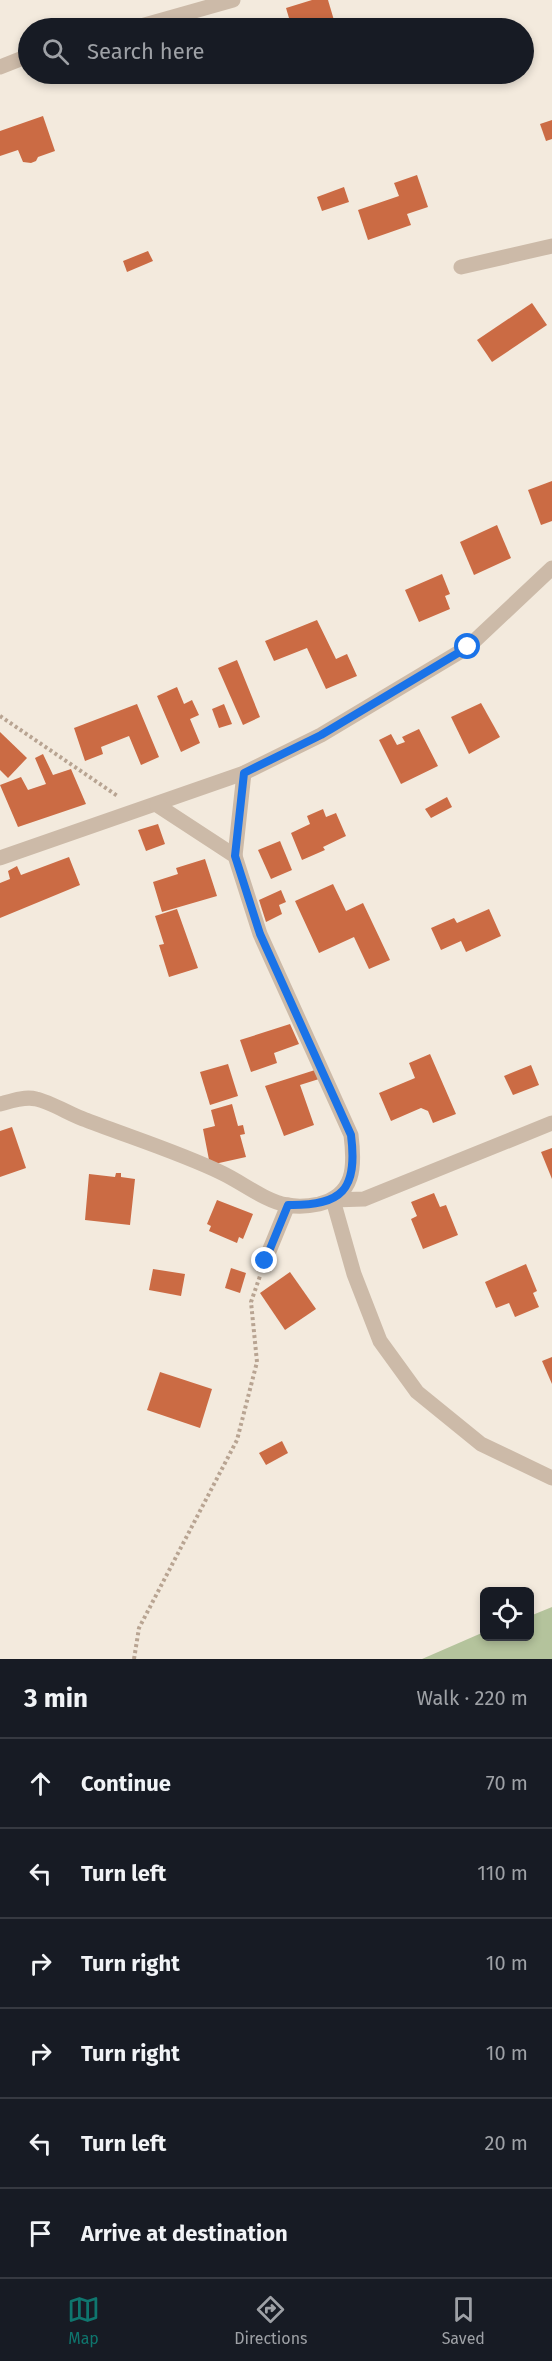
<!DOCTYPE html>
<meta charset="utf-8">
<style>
body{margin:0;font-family:"Fira Sans",sans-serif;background:#20242c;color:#f1f3f6}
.controls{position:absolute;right:18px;bottom:18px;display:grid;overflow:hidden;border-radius:9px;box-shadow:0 3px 9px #0003}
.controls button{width:54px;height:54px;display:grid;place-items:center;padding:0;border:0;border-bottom:2px solid #363941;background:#171b24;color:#f1f3f6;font:30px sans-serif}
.stop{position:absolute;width:18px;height:18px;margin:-14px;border:4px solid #1a73e8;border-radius:50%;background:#fff}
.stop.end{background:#1a73e8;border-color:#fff;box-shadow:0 2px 6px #0008}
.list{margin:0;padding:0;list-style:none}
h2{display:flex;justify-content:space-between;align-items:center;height:78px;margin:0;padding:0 24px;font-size:26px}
h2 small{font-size:20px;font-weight:400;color:#9ea1a6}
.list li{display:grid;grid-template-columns:39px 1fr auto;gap:18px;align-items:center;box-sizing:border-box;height:90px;padding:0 24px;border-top:2px solid #363941}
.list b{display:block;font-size:22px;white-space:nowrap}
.list em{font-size:20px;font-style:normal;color:#9ea1a6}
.icon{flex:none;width:33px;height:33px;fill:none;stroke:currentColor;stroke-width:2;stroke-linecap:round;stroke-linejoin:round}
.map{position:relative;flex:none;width:552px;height:1659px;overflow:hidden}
.search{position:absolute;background:#171b24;box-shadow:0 3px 9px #0003;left:18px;right:18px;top:18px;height:66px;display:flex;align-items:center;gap:15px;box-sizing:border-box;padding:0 21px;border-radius:33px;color:#9ea1a6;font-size:22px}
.sheet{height:618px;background:#171b24}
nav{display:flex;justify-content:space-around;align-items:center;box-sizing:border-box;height:84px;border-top:2px solid #363941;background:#171b24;font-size:16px;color:#9ea1a6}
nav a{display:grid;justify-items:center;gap:3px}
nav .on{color:#0f766e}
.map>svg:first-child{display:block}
</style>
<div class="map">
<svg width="552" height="1659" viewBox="0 0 552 1659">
<rect width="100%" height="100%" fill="#f3eadd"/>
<!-- green -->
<polygon fill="#b4c39c" points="552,1607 552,1659 422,1659 484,1632 484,1636 530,1636 530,1616"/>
<!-- building -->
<g fill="#cb6b44">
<polygon points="312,0 328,0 336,27 330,28 292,28 286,8"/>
<polygon points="43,116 55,151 38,157 36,161 31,163 23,162 18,150 0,156 0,131"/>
<polygon points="552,120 552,139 546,141 540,124"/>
<polygon points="417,175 428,207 407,214 411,225 368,240 358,210 399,196 394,183"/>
<polygon points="344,187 349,202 322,211 317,197"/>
<polygon points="148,251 153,261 127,272 123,261"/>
<polygon points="532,303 547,325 492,362 477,340"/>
<polygon points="552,481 552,521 541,525 528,490"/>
<polygon points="497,525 511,558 474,575 460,542"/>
<polygon points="442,574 450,594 445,596 450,609 419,622 405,590"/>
<polygon points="317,620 336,659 347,654 357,676 326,689 307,648 274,661 265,641"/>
<polygon points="237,660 260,717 243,725 218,668"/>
<polygon points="177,687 184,704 192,700 199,715 190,719 200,743 181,752 157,696"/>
<polygon points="481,703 500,737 469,754 451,717"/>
<polygon points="137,704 159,757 141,765 129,736 101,747 103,754 85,761 74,728"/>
<polygon points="224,704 232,724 219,728 212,709"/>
<polygon points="419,729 438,766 401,784 379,740 391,734 397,745 405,742 402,737"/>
<polygon points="0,732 27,758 8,778 0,770"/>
<polygon points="43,754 53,775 71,769 86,804 18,827 0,785 21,777 28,790 46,784 35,758"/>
<polygon points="447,797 452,807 431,818 425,809"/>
<polygon points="323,809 326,817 336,813 346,836 323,847 325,850 302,860 291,833 310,824 307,816"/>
<polygon points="158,824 165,844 146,851 138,830"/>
<polygon points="280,841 292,870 271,879 258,850"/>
<polygon points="69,857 80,885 0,918 0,883 10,879 8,871 17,866 21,875"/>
<polygon points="205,859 217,896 162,912 153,882 178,874 176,868"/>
<polygon points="333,884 346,911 363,903 390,960 369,969 354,937 319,953 295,901"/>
<polygon points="281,890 286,902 279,905 282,914 266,922 259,900"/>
<polygon points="177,909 198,968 169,977 159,945 164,944 155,916"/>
<polygon points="489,909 501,936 466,952 461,941 441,950 431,928 454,918 457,923"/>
<polygon points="290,1024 299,1044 274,1053 277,1063 251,1072 240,1040"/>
<polygon points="430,1054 456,1114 433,1123 428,1111 421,1108 391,1121 379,1093 415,1078 409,1063"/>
<polygon points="228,1064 238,1096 210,1105 200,1072"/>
<polygon points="531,1065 539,1085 513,1095 504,1076"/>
<polygon points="315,1070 319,1079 300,1085 314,1125 284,1136 265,1086"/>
<polygon points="232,1104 238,1126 243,1125 245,1134 240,1135 246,1157 210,1165 203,1129 215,1126 211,1110"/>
<polygon points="12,1127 26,1168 0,1177 0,1131"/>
<polygon points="552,1148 552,1179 541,1152"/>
<polygon points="116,1173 121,1173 121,1177 135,1179 130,1225 85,1220 89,1174 115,1177"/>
<polygon points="434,1193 440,1207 446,1205 458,1235 423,1249 411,1219 417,1216 411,1202"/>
<polygon points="217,1200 253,1214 243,1239 239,1237 237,1243 209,1231 211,1226 207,1224"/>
<polygon points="526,1264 537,1291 533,1293 539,1307 515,1317 509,1303 496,1308 485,1282"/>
<polygon points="231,1268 246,1273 240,1293 225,1288"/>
<polygon points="153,1269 185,1274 181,1296 149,1290"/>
<polygon points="290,1272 316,1309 285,1330 260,1293"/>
<polygon points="552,1357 552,1384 542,1361"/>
<polygon points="160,1372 212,1389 200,1428 147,1410"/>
<polygon points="282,1441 288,1453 266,1465 259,1453"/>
</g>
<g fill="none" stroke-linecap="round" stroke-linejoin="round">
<!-- path -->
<g stroke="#b8a492" stroke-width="4" stroke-dasharray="3 3" stroke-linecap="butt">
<polyline points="0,716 119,797"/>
<polyline points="134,1659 139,1628 237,1440 257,1362 251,1302 260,1276"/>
</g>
<!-- minor -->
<g stroke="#ccbaa8" stroke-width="15">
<polyline points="134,28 233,0"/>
<polyline points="0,67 28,56"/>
<polyline points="461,267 552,246"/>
<polyline points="235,856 244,773"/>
<polyline points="0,858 244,773 321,735 468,647 552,568"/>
<path d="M 0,1104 C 11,1101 25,1096 36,1099 C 51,1102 71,1115 86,1120 C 130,1137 181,1153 222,1173 C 243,1183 265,1201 287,1205 C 297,1207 310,1206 319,1204 C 355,1195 355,1166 351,1135 L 260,934 L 235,856 L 157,805"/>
<polyline points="552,1123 364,1199 333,1200 354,1274 380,1341 417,1392 481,1444 552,1478"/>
<polyline points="265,1261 288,1205"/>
</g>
</g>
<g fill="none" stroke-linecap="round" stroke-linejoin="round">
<!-- route -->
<path stroke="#1a73e8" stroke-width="8" d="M 265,1261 L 288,1205 C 342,1206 358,1190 351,1135 L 260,934 L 235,856 L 244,773 L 321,735 L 468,647"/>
</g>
</svg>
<div class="controls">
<button><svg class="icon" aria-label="locate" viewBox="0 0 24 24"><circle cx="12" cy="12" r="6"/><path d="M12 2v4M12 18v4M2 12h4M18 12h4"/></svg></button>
</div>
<div class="stop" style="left:468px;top:647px"></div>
<div class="stop end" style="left:265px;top:1261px"></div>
<div class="search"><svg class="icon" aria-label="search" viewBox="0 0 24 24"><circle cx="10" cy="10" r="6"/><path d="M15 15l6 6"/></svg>Search here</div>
</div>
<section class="sheet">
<h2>3 min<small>Walk · 220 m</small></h2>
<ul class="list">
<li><svg class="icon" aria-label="ahead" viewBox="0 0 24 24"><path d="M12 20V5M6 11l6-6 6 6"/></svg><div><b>Continue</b></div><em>70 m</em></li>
<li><svg class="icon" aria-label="left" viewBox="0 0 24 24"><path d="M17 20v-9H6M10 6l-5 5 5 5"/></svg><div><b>Turn left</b></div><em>110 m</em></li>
<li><svg class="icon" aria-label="right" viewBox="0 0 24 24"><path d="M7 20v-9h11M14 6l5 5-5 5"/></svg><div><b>Turn right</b></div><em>10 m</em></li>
<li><svg class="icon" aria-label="right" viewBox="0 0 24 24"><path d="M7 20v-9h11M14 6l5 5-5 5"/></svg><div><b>Turn right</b></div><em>10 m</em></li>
<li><svg class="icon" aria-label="left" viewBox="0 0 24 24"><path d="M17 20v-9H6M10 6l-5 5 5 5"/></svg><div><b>Turn left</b></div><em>20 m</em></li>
<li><svg class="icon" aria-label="arrive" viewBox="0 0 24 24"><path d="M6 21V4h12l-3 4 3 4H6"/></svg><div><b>Arrive at destination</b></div></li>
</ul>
</section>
<nav>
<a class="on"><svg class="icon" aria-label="map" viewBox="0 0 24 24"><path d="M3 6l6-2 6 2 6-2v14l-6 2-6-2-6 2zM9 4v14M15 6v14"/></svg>Map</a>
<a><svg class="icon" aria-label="directions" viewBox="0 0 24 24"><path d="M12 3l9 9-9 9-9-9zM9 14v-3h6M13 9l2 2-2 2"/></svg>Directions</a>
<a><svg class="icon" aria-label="saved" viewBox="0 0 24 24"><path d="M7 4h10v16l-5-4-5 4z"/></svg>Saved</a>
</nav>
